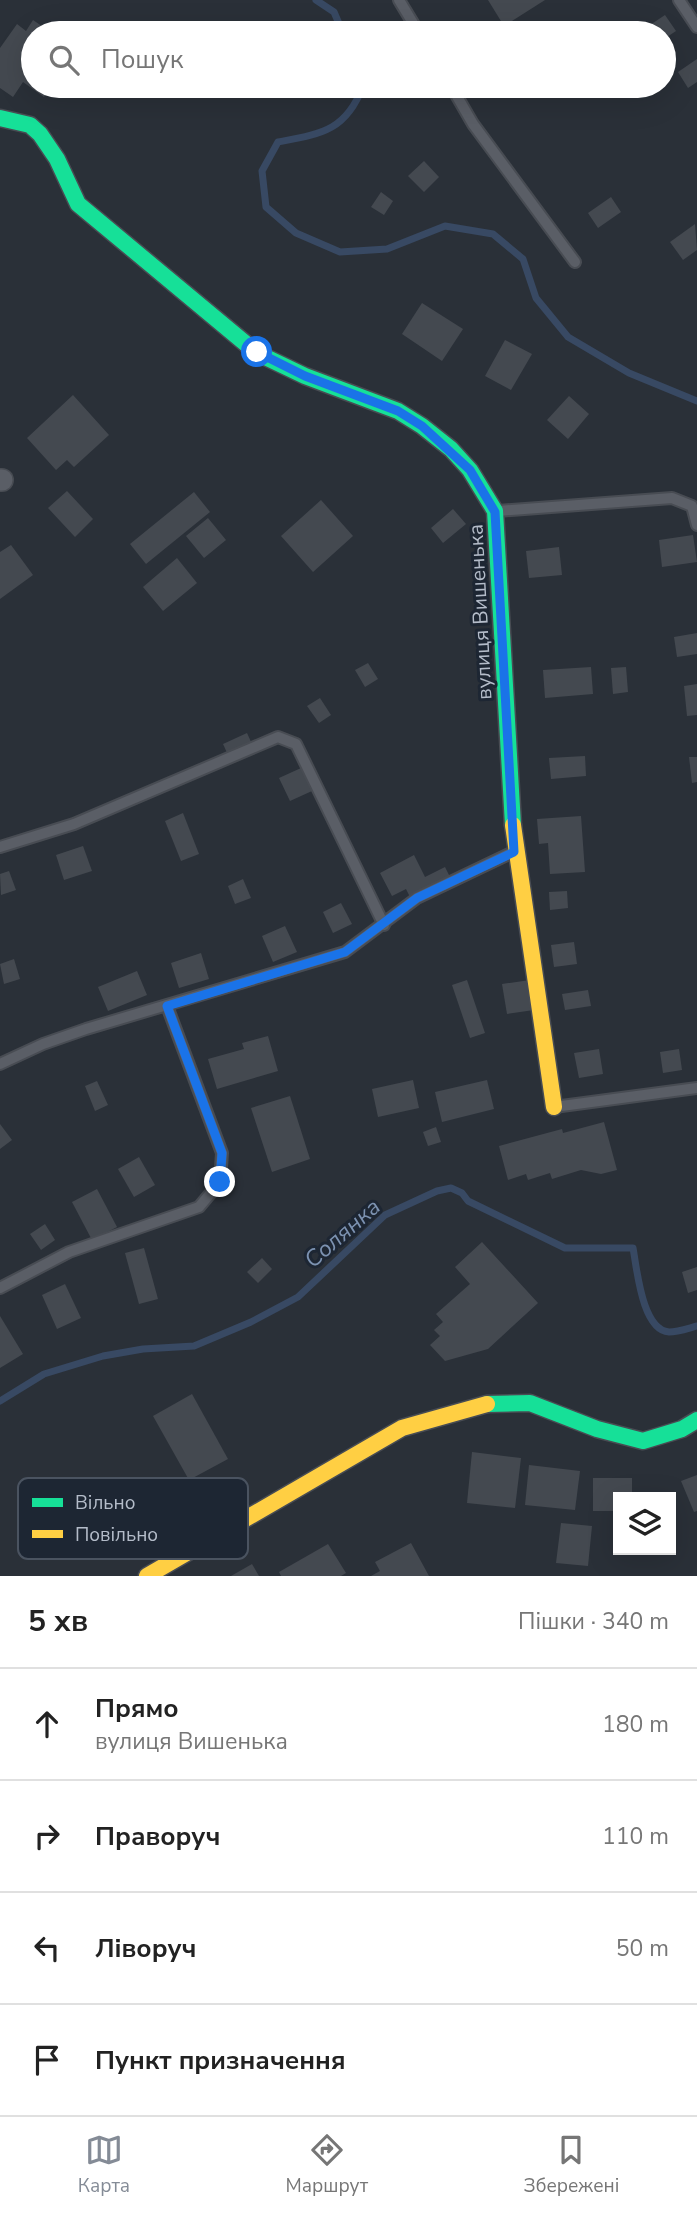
<!DOCTYPE html>
<html lang="uk">
<meta charset="utf-8">
<style>
body{margin:0;font-family:"Nunito Sans",sans-serif;background:#f2f2f2;color:#222}
.controls{position:absolute;right:21px;bottom:21px;display:grid;overflow:hidden;border-radius:0px;box-shadow:0 7px 28px #0002}
.controls button{width:63px;height:63px;display:grid;place-items:center;padding:0;border:0;border-bottom:2px solid #e0e0e0;background:#fff;color:#222;font:35px sans-serif}
.stop{position:absolute;width:21px;height:21px;margin:-16px;border:5px solid #1a73e8;border-radius:50%;background:#fff}
.stop.end{background:#1a73e8;border-color:#fff;box-shadow:0 2px 7px #0008}
.list{margin:0;padding:0;list-style:none}
h2{display:flex;justify-content:space-between;align-items:center;height:91px;margin:0;padding:0 28px;font-size:30px}
h2 small{font-size:23px;font-weight:400;color:#767676}
.list li{display:grid;grid-template-columns:46px 1fr auto;gap:21px;align-items:center;box-sizing:border-box;height:112px;padding:0 28px;border-top:2px solid #e0e0e0}
.list b{display:block;font-size:26px;white-space:nowrap}
.list p{margin:0;font-size:23px;white-space:nowrap;color:#767676}
.list em{font-size:23px;font-style:normal;color:#767676}
.icon{flex:none;width:38px;height:38px;fill:none;stroke:currentColor;stroke-width:2;stroke-linecap:round;stroke-linejoin:round}
.map{position:relative;flex:none;width:697px;height:1576px;overflow:hidden}
.search{position:absolute;background:#fff;box-shadow:0 7px 28px #0002;left:21px;right:21px;top:21px;height:77px;display:flex;align-items:center;gap:18px;box-sizing:border-box;padding:0 24px;border-radius:38px;color:#767676;font-size:26px}
.sheet{height:539px;background:#fff}
nav{display:flex;justify-content:space-around;align-items:center;box-sizing:border-box;height:98px;border-top:2px solid #e0e0e0;background:#fff;font-size:19px;color:#767676}
nav a{display:grid;justify-items:center;gap:4px}
nav .on{color:#848b96}
.map>svg:first-child{display:block}
</style>
<div class="map">
<svg width="697" height="1576" viewBox="0 0 697 1576">
<rect width="100%" height="100%" fill="#2a3038"/>
<g fill="none" stroke-linecap="round" stroke-linejoin="round">
<!-- stream -->
<g stroke="#384963" stroke-width="7">
<polyline points="316,0 334,12 343,33"/>
<path d="M 363,86 C 346,131 321,134 278,142 L 262,171 L 266,207 L 296,233 L 340,252 L 387,249 L 445,226 L 493,234 L 523,259 L 536,298 L 568,337 L 629,373 L 697,401"/>
<path d="M 0,1401 L 44,1374 L 103,1356 L 143,1349 L 194,1346 L 251,1322 L 298,1297 L 385,1215 L 437,1191 L 451,1188 L 462,1193 L 468,1201 L 565,1248 L 633,1248 C 637,1269 642,1330 669,1332 C 678,1332 689,1328 697,1326"/>
</g>
</g>
<!-- building -->
<g fill="#444950">
<polygon points="488,0 545,0 504,26"/>
<polygon points="665,15 676,31 664,39 664,33 638,33"/>
<polygon points="33,20 52,33 33,33 33,86 51,86 44,97 23,82 13,97 0,88 0,48 17,24 26,31"/>
<polygon points="697,59 697,82 688,88 678,72"/>
<polygon points="424,161 439,177 424,192 408,176"/>
<polygon points="381,192 393,201 384,215 371,207"/>
<polygon points="611,197 621,212 598,228 588,213"/>
<polygon points="695,224 697,250 683,260 670,242"/>
<polygon points="422,303 463,329 442,361 402,334"/>
<polygon points="505,340 532,354 511,390 485,376"/>
<polygon points="73,395 109,435 74,467 67,460 56,470 27,438"/>
<polygon points="569,396 589,414 568,439 547,420"/>
<polygon points="67,491 93,519 75,537 48,508"/>
<polygon points="194,492 210,512 146,564 130,544"/>
<polygon points="321,500 353,536 313,572 281,536"/>
<polygon points="453,509 466,524 443,543 431,528"/>
<polygon points="208,518 226,540 204,558 186,536"/>
<polygon points="693,535 697,562 662,567 659,540"/>
<polygon points="11,545 33,575 0,599 0,552"/>
<polygon points="559,547 562,575 529,578 526,551"/>
<polygon points="177,558 197,583 163,611 143,587"/>
<polygon points="697,633 697,654 677,657 674,637"/>
<polygon points="368,663 378,679 365,687 355,670"/>
<polygon points="591,667 593,694 545,698 543,670"/>
<polygon points="626,667 628,692 613,694 611,668"/>
<polygon points="697,684 697,715 687,716 684,686"/>
<polygon points="320,698 331,715 319,723 307,706"/>
<polygon points="247,733 252,744 228,755 223,744"/>
<polygon points="585,756 586,776 551,779 549,758"/>
<polygon points="689,757 697,757 697,782 692,783"/>
<polygon points="301,768 312,791 290,801 279,778"/>
<polygon points="183,813 199,854 181,861 165,821"/>
<polygon points="581,816 585,872 550,874 548,843 539,844 537,819"/>
<polygon points="83,846 92,871 64,880 56,855"/>
<polygon points="414,855 425,877 445,867 451,879 411,899 406,889 392,896 380,873"/>
<polygon points="9,871 16,890 1,895 0,874"/>
<polygon points="243,879 251,898 235,904 228,886"/>
<polygon points="567,891 568,908 550,910 549,892"/>
<polygon points="341,903 352,924 333,933 323,912"/>
<polygon points="285,926 297,952 273,962 262,936"/>
<polygon points="574,942 577,964 554,967 551,945"/>
<polygon points="201,953 209,979 179,988 171,963"/>
<polygon points="14,959 20,979 4,984 0,964"/>
<polygon points="137,971 147,995 108,1011 98,987"/>
<polygon points="467,980 485,1033 470,1038 452,985"/>
<polygon points="530,980 534,1010 507,1014 502,984"/>
<polygon points="588,990 591,1006 565,1010 562,994"/>
<polygon points="268,1036 278,1071 217,1089 208,1059 244,1049 242,1043"/>
<polygon points="599,1049 603,1074 579,1078 574,1053"/>
<polygon points="679,1049 682,1070 663,1073 660,1052"/>
<polygon points="413,1080 419,1108 378,1117 372,1089"/>
<polygon points="487,1080 494,1109 442,1122 435,1092"/>
<polygon points="97,1081 108,1105 95,1111 85,1086"/>
<polygon points="290,1096 310,1159 272,1172 251,1108"/>
<polygon points="604,1122 617,1170 601,1174 581,1170 552,1179 550,1173 528,1180 526,1174 508,1180 499,1146 562,1129 563,1133"/>
<polygon points="0,1124 12,1140 0,1149"/>
<polygon points="436,1127 441,1142 428,1146 423,1132"/>
<polygon points="139,1157 155,1185 134,1197 118,1169"/>
<polygon points="97,1189 117,1227 92,1240 72,1202"/>
<polygon points="45,1224 55,1240 41,1250 30,1234"/>
<polygon points="482,1242 538,1303 488,1349 445,1361 430,1345 440,1336 434,1330 443,1322 436,1314 470,1284 455,1267"/>
<polygon points="144,1248 158,1299 139,1304 125,1253"/>
<polygon points="262,1258 272,1269 258,1283 247,1272"/>
<polygon points="697,1267 697,1290 688,1293 682,1272"/>
<polygon points="65,1284 81,1318 57,1329 42,1295"/>
<polygon points="0,1316 23,1354 0,1368"/>
<polygon points="192,1394 228,1459 189,1480 153,1416"/>
<polygon points="472,1452 521,1458 515,1508 467,1503"/>
<polygon points="529,1465 580,1471 575,1510 525,1505"/>
<polygon points="697,1475 697,1511 694,1512 681,1481"/>
<polygon points="593,1478 632,1478 632,1497 618,1497 618,1511 593,1511"/>
<polygon points="561,1523 592,1526 588,1566 556,1563"/>
<polygon points="411,1543 429,1576 371,1576 380,1571 375,1562"/>
<polygon points="328,1544 346,1573 341,1576 281,1576 279,1572"/>
<polygon points="252,1564 259,1576 231,1576"/>
</g>
<g fill="none" stroke-linecap="round" stroke-linejoin="round">
<defs>
<g id="lane">
<polyline points="399,0 419,33"/>
<polyline points="679,0 697,27"/>
<polyline points="451,86 473,124 575,262"/>
<polyline points="498,511 672,498 692,506 697,525"/>
<polyline points="0,847 74,824 278,737 296,744 384,925"/>
<polyline points="0,1064 43,1044 86,1029 345,952 417,898 511,853"/>
<polyline points="554,1107 697,1088"/>
<polyline points="0,1288 69,1252 199,1207 220,1182 222,1153 167,1006"/>
</g>
<polyline id="street" points="0,480 2,480"/>
<g id="fast">
<polyline points="0,118 30,125 40,134 57,159 78,204 257,353 305,376 398,411 422,426 451,449 470,470 495,511 513,825"/>
<polyline points="487,1404 530,1403 597,1429 643,1441 682,1429 697,1420"/>
</g>
<g id="slow">
<polyline points="513,825 554,1107"/>
<polyline points="147,1576 402,1428 487,1404"/>
</g>
</defs>
<!-- lane casing -->
<use href="#lane" stroke="#484c53" stroke-width="14"/>
<!-- street casing -->
<use href="#street" stroke="#484c53" stroke-width="24"/>
<!-- fast casing -->
<use href="#fast" stroke="#484c53" stroke-width="19"/>
<!-- slow casing -->
<use href="#slow" stroke="#484c53" stroke-width="19"/>
<!-- lane -->
<use href="#lane" stroke="#5a5e66" stroke-width="10"/>
<!-- street -->
<use href="#street" stroke="#5a5e66" stroke-width="21"/>
<!-- fast -->
<use href="#fast" stroke="#16e098" stroke-width="16"/>
<!-- slow -->
<use href="#slow" stroke="#ffcf43" stroke-width="16"/>
</g>
<g fill="none" stroke-linecap="round" stroke-linejoin="round">
<!-- route -->
<polyline stroke="#1a73e8" stroke-width="9" points="220,1182 222,1153 167,1006 345,952 417,898 514,852 495,512 470,470 422,426 398,411 305,376 257,352"/>
</g>
<g text-anchor="middle" stroke-width="6" stroke-linejoin="round" paint-order="stroke">
<!-- street labels -->
<g font-size="21" fill="#b4bcc9" stroke="#1d2633">
<text transform="translate(480 612) rotate(-93)" y="7">вулиця Вишенька</text>
</g>
<!-- water labels -->
<g font-size="23" font-style="italic" fill="#7c92b1" stroke="#1d2633">
<text transform="translate(342 1233) rotate(-41)" y="8">Солянка</text>
</g>
</g>
<!-- legend -->
<rect x="18" y="1478" width="230" height="81" rx="10" fill="#1d2633" stroke="#4a5360" stroke-width="2"/>
<rect x="32" y="1498" width="31" height="9" fill="#16e098"/>
<rect x="32" y="1530" width="31" height="8" fill="#ffcf43"/>
<g font-size="19" fill="#b4bcc9">
<text x="75" y="1509">Вільно</text>
<text x="75" y="1541">Повільно</text>
</g>
</svg>
<div class="controls">
<button><svg class="icon" aria-label="layers" viewBox="0 0 24 24"><path d="M12 4l9 5-9 5-9-5zM3 14l9 5 9-5"/></svg></button>
</div>
<div class="stop" style="left:257px;top:352px"></div>
<div class="stop end" style="left:220px;top:1182px"></div>
<div class="search"><svg class="icon" aria-label="search" viewBox="0 0 24 24"><circle cx="10" cy="10" r="6"/><path d="M15 15l6 6"/></svg>Пошук</div>
</div>
<section class="sheet">
<h2>5 хв<small>Пішки · 340 m</small></h2>
<ul class="list">
<li><svg class="icon" aria-label="ahead" viewBox="0 0 24 24"><path d="M12 20V5M6 11l6-6 6 6"/></svg><div><b>Прямо</b><p>вулиця Вишенька</p></div><em>180 m</em></li>
<li><svg class="icon" aria-label="right" viewBox="0 0 24 24"><path d="M7 20v-9h11M14 6l5 5-5 5"/></svg><div><b>Праворуч</b></div><em>110 m</em></li>
<li><svg class="icon" aria-label="left" viewBox="0 0 24 24"><path d="M17 20v-9H6M10 6l-5 5 5 5"/></svg><div><b>Ліворуч</b></div><em>50 m</em></li>
<li><svg class="icon" aria-label="arrive" viewBox="0 0 24 24"><path d="M6 21V4h12l-3 4 3 4H6"/></svg><div><b>Пункт призначення</b></div></li>
</ul>
</section>
<nav>
<a class="on"><svg class="icon" aria-label="map" viewBox="0 0 24 24"><path d="M3 6l6-2 6 2 6-2v14l-6 2-6-2-6 2zM9 4v14M15 6v14"/></svg>Карта</a>
<a><svg class="icon" aria-label="directions" viewBox="0 0 24 24"><path d="M12 3l9 9-9 9-9-9zM9 14v-3h6M13 9l2 2-2 2"/></svg>Маршрут</a>
<a><svg class="icon" aria-label="saved" viewBox="0 0 24 24"><path d="M7 4h10v16l-5-4-5 4z"/></svg>Збережені</a>
</nav>
